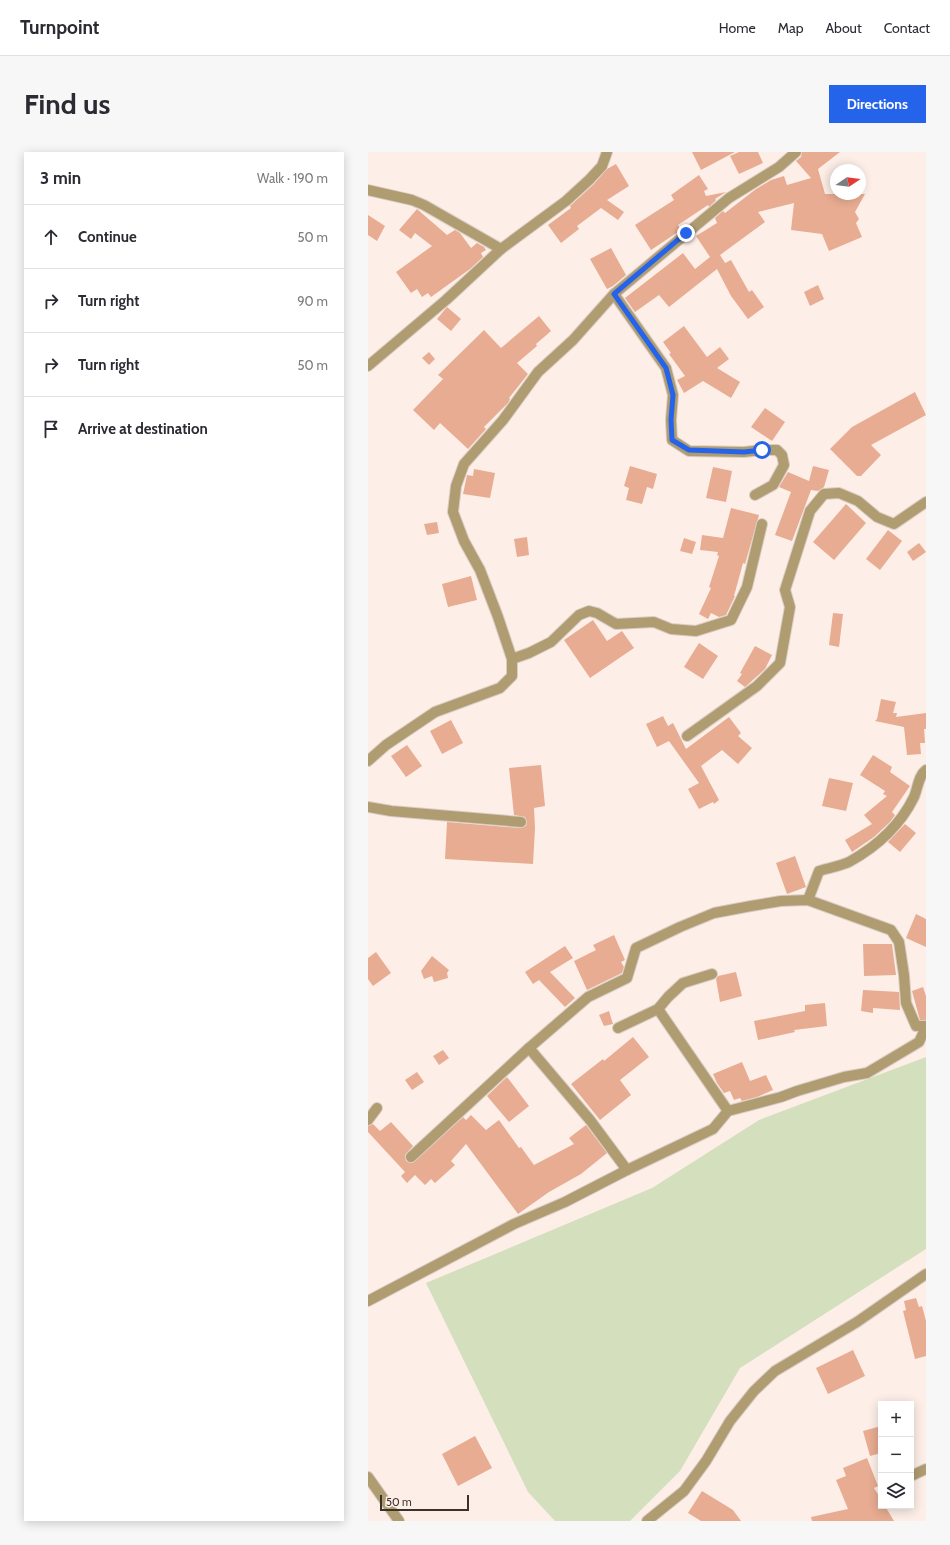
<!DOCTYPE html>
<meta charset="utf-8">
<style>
body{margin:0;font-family:Cabin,sans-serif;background:#f7f7f7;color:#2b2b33}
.controls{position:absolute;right:12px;bottom:12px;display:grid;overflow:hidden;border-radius:0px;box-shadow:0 2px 10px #0003}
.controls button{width:36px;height:36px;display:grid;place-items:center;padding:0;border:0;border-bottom:1px solid #e1e1e2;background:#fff;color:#2b2b33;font:20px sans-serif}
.compass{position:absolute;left:462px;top:12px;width:36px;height:36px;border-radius:50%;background:#fff;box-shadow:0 2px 10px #0003;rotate:77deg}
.scale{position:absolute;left:12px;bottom:10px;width:89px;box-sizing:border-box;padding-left:4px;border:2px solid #3b322d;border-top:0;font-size:11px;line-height:14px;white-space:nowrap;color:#3b322d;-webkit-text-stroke:3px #fdefe8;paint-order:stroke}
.stop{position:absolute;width:12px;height:12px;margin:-9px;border:3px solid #2563eb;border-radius:50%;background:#fff}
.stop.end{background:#2563eb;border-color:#fff;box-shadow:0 1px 4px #0008}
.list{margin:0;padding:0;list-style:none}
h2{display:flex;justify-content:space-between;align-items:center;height:52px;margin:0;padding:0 16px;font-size:17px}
h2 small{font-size:13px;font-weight:400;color:#7c7c81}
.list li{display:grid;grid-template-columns:26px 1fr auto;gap:12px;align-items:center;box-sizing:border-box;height:64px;padding:0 16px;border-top:1px solid #e1e1e2}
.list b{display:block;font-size:15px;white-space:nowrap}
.list em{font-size:13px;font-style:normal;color:#7c7c81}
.icon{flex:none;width:22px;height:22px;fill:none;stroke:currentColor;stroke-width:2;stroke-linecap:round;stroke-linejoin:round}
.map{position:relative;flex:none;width:558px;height:1369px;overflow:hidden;border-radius:0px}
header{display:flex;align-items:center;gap:24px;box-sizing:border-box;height:56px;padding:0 20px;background:#fff;border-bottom:1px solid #e1e1e2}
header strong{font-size:19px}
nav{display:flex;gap:22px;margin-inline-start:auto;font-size:14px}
.intro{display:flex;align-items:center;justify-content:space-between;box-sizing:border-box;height:96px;padding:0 24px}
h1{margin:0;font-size:28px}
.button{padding:10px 18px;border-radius:0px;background:#2563eb;color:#fff;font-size:14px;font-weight:700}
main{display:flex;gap:24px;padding:0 24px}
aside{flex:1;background:#fff;border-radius:0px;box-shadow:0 2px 10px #0003}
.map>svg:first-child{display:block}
</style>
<header>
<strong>Turnpoint</strong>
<nav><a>Home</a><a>Map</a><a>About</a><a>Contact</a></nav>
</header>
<div class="intro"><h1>Find us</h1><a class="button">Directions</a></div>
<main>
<aside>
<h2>3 min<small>Walk · 190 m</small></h2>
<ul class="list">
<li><svg class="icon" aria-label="ahead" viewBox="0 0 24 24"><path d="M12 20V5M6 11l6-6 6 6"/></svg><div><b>Continue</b></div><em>50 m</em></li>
<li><svg class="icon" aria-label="right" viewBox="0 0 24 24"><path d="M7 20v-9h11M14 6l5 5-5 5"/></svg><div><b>Turn right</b></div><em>90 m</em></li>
<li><svg class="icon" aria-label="right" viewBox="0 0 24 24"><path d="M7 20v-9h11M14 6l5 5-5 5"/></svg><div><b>Turn right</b></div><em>50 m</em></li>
<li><svg class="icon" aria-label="arrive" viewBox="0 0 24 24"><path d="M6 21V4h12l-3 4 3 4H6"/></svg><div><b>Arrive at destination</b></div></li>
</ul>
</aside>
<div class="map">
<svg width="558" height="1369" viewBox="0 0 558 1369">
<rect width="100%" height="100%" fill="#fdefe8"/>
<!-- green -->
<polygon fill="#d4e0bd" points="558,905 558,1097 372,1216 312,1319 262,1369 187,1369 160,1340 58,1131 284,1036 391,968"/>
<!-- building -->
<g fill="#e7ac91">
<polygon points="324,0 367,0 333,18"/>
<polygon points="371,0 390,0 395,11 371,22 362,4"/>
<polygon points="434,0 472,0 450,17 457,42 497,42 487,60 491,67 488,71 494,85 461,99 454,82 423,78 426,51 390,60 397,70 352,103 357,111 363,108 381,140 384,138 396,155 380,167 363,144 349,117 301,155 291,143 267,160 257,146 315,101 327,117 342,105 328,84 349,71 347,66 355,59 357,61 388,37 403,28 416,24 419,33 443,26 428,9 433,5"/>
<polygon points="248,12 261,34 239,48 256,60 250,68 233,56 209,74 211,77 193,91 180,73 203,56 202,54 225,33 239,17"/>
<polygon points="331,23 340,37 336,39 338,44 358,40 347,47 348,48 341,55 340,53 310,73 313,78 283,98 267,73 306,48 303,43"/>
<polygon points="49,57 79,83 87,78 92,81 103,96 109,91 116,95 118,98 113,101 115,105 102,117 63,145 60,141 54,145 49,137 43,141 28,120 64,94 47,81 43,87 31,78"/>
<polygon points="0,63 17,74 9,89 0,83"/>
<polygon points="243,96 258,123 245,134 239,137 222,107"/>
<polygon points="450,133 456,147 442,154 436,140"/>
<polygon points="79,155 93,167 83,179 69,167"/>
<polygon points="171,164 183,179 168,192 169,194 149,211 160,222 141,246 142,247 140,251 116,275 118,277 100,297 72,271 66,278 45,258 75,227 70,223 116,178 133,196"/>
<polygon points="316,174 339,205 352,195 361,207 349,216 372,230 363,246 335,229 316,241 309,228 317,224 301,202 303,201 295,190"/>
<polygon points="61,200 67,207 61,213 54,206"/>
<polygon points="547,240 558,263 503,293 513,303 493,324 489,324 462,297 484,275"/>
<polygon points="397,256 417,270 404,289 383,275"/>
<polygon points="262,314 289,322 285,337 279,335 274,352 258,348 261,336 256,334"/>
<polygon points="445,314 461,318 456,335 450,339 443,338 424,389 407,383 423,340 411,335 420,320 441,329"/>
<polygon points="345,315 364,319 358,350 338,346"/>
<polygon points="106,317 127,321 122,346 95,342 99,323 105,324"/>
<polygon points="478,352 498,371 466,408 445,390"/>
<polygon points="363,356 391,363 377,412 375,411 366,444 367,444 358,463 351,465 343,461 340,467 331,462 343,436 341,435 351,404 349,403 350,400 332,398 334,383 355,386"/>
<polygon points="69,370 71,381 59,383 56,372"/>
<polygon points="520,378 534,389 512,418 498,407"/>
<polygon points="159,385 161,403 149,405 146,387"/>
<polygon points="316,386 328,390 324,402 312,399"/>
<polygon points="551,391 558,400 545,409 539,400"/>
<polygon points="103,424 109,448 80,455 74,432"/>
<polygon points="465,461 475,462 471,495 461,493"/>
<polygon points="225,468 239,489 254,479 266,496 222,526 196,488"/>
<polygon points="331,491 350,504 335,527 316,515"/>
<polygon points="387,494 404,503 397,517 377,535 369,529 374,522 372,521"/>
<polygon points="513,547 528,550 525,561 529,561 528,565 558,561 558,577 556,577 557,591 552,591 553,602 539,603 536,575 507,569 509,567"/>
<polygon points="295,564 300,574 305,571 318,597 361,565 373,581 370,584 384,596 370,612 354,598 333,614 351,648 346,652 345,650 331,657 320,637 331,631 301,589 289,595 278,572"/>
<polygon points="83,568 95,591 74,602 62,579"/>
<polygon points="39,593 54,614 38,625 23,604"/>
<polygon points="505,603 524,615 522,620 542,634 524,660 527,663 522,670 506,685 484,700 477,688 504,672 496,663 519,644 515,642 517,639 492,623"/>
<polygon points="173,613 177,654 166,656 167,676 165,712 77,707 79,670 152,676 158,674 159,670 157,665 146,663 141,616"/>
<polygon points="461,626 485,631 478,659 454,654"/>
<polygon points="537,672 548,681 532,700 520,690"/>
<polygon points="427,704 438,735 419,742 408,711"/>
<polygon points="548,762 558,767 558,795 538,786"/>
<polygon points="246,783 257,808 253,810 256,815 254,821 219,838 206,809 228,798 225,793"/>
<polygon points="495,792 524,792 528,823 496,824"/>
<polygon points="197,794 205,806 182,820 207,846 197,855 171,828 165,832 157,820"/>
<polygon points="8,800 23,821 5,834 0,827 0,806"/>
<polygon points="64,804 81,818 79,821 80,826 66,830 64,824 56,827 53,819"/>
<polygon points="368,820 374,844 352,850 348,827 350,824"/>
<polygon points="555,835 558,844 558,868 552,868 544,839"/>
<polygon points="495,838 531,840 532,858 505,856 505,861 493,859"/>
<polygon points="457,851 459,874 426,878 427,880 390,888 386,869 437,859 437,853"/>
<polygon points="241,859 245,872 236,874 231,863"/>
<polygon points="265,885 281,905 252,928 263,943 232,968 203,932 235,907 236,909"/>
<polygon points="75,898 81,906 71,913 65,904"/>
<polygon points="374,910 382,929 398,923 405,938 389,945 374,949 372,946 366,948 362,939 356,941 349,931 345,922"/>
<polygon points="49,920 56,930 44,938 37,928"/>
<polygon points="139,925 161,954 141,970 119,944"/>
<polygon points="103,963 118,978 131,968 151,996 153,995 166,1013 206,992 201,986 218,973 239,1001 213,1022 181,1040 150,1062 98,992 83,1009 87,1013 67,1031 63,1027 57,1033 47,1023 39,1031 33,1024 37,1020 0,980 0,974 5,972 12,979 23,970 45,994 37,1003 38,1009 44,1011 95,965 98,968"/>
<polygon points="548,1146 551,1155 554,1154 558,1169 558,1204 547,1207 535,1159 538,1158 536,1149"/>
<polygon points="485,1198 497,1224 460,1242 448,1216"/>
<polygon points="513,1274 513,1301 502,1304 495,1279"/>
<polygon points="107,1284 124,1316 90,1334 74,1302"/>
<polygon points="499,1306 510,1334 506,1336 513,1347 513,1354 517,1354 526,1369 444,1369 443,1365 480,1357 468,1328 478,1324 475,1316"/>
<polygon points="334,1339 365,1358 373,1369 333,1369 320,1361"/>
</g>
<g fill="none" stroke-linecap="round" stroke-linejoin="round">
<defs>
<g id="minor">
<polyline points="0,38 44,48 56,53 133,97"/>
<polyline points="246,142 298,216 305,243 303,268 304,288 321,299 376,300 394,298 409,298 414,303 416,313 405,333 387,343"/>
<polyline points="0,214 78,148 133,97 198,49 221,28 234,14 239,0"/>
<polyline points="144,507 161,501 183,490 211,463 221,459 229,461 248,472 286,470 303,477 328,479 363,468 379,435 394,372"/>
<polyline points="319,584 389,534 412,511 422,455 417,438 442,359 456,342 471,341 490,349 509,365 526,372 558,350"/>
<polyline points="0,609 18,593 67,560 132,536 144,524 144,507 130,465 112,418 96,389 85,360 88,334 96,312 135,268 170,220 205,188 246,142 361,46 411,15 428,0"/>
<polyline points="0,655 23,659 153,670"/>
<path d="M 440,748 L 451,719 C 461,716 472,714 481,710 C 508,695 532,674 546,645 C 550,636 550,624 558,618"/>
<polyline points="290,857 360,959"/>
<polyline points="250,876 290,857 300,845 315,831 344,822"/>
<polyline points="161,896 222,968 259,1018"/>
<polyline points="0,968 9,956"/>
<polyline points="43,1005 161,896 220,845 259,826 268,796 312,775 346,761 383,754 413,749 440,748 523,778 531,790 536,823 538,851 548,874 558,874"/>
<polyline points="0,1149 146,1072 197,1050 259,1018 345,977 360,959 413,945 429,939 476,925 499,921 551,890 558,875"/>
<polyline points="543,1324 558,1317"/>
<polyline points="0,1325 31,1369"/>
<polyline points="279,1369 316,1339 338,1309 362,1269 386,1239 407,1219 489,1170 558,1122"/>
</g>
</defs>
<!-- minor casing -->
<use href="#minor" stroke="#dacdc6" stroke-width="12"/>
<!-- minor -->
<use href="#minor" stroke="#af9c71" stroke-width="10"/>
</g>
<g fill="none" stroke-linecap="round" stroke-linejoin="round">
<!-- route -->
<polyline stroke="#2563eb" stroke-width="5" points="318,81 246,142 298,216 305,243 303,268 304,288 321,298 376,300 394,298"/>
</g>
</svg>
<div class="controls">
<button>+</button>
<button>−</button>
<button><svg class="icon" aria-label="layers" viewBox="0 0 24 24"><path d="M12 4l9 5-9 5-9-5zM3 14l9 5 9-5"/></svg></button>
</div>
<svg class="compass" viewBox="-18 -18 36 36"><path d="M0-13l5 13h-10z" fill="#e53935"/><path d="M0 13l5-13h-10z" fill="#7c7c81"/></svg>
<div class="scale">50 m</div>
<div class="stop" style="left:394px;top:298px"></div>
<div class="stop end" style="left:318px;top:81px"></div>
</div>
</main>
